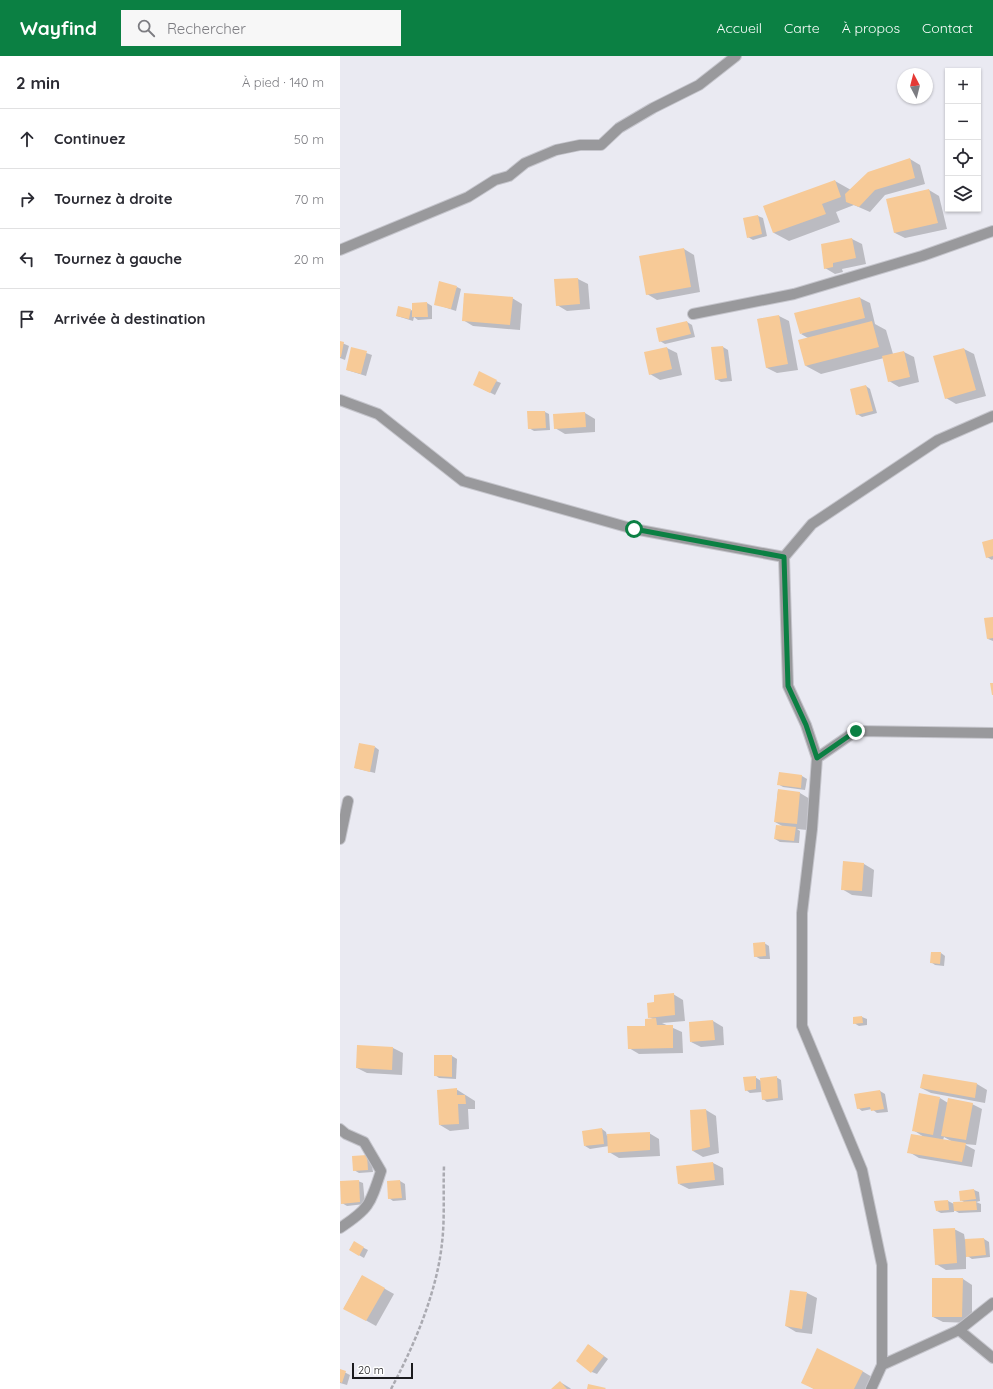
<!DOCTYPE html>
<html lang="fr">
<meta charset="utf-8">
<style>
body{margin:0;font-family:Quicksand,sans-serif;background:#f7f7f7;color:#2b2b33}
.controls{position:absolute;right:12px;top:12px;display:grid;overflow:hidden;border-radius:0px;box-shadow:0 1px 3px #0004}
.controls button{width:36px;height:36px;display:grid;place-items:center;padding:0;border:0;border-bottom:1px solid #e1e1e2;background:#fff;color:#2b2b33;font:20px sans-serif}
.compass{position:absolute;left:557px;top:12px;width:36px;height:36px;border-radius:50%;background:#fff;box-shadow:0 1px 3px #0004;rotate:353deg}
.scale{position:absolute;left:12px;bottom:10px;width:61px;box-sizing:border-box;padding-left:4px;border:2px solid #1b1b1e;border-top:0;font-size:11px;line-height:14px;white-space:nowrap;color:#1b1b1e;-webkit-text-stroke:3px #fff;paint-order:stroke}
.stop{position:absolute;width:12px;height:12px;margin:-9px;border:3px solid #0b8043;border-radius:50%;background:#fff}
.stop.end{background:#0b8043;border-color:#fff;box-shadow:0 1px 4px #0008}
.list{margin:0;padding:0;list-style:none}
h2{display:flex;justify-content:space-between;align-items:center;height:52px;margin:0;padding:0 16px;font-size:17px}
h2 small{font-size:13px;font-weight:400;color:#7c7c81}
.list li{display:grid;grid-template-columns:26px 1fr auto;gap:12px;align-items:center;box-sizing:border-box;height:60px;padding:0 16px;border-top:1px solid #e1e1e2}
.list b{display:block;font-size:15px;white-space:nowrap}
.list em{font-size:13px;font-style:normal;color:#7c7c81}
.icon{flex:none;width:22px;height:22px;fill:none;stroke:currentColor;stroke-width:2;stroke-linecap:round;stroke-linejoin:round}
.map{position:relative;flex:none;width:653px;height:1333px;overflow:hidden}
header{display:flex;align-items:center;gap:24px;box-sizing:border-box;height:56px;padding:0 20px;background:#0b8043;color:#fff}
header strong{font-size:19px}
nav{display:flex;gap:22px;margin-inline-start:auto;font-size:14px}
.search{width:280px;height:36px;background:#f7f7f7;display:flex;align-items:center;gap:10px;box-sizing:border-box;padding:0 14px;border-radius:0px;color:#7c7c81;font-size:15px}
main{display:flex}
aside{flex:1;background:#fff}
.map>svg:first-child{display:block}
</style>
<header>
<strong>Wayfind</strong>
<div class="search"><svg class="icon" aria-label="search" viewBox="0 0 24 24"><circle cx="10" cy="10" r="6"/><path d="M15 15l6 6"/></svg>Rechercher</div>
<nav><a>Accueil</a><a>Carte</a><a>À propos</a><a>Contact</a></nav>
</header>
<main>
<aside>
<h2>2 min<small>À pied · 140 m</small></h2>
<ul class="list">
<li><svg class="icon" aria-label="ahead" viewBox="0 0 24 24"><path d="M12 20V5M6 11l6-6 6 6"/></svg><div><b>Continuez</b></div><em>50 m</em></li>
<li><svg class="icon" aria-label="right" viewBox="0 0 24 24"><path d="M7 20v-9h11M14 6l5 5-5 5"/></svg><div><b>Tournez à droite</b></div><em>70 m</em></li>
<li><svg class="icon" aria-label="left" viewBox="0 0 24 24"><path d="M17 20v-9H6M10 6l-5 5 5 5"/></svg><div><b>Tournez à gauche</b></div><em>20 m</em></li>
<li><svg class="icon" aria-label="arrive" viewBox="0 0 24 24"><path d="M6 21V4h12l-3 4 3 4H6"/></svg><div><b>Arrivée à destination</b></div></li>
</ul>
</aside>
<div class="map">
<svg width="653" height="1333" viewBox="0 0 653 1333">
<rect width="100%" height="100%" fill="#eaeaf2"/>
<!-- shadow -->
<g fill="#0003" fill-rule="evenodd">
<polygon points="570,103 580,109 585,128 545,139 530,156 514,149 496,156 500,166 449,185 434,177 424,151 495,125 511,134"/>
<polygon points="589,134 599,140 607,173 565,182 555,177 547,144"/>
<polygon points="418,160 423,162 427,180 413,184 408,181"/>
<polygon points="512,183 522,188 526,208 502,213 503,216 495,218 485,212"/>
<polygon points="344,193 354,199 360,236 317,244 307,238"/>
<polygon points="238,223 248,228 250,253 227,255 217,249"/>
<polygon points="117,231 121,233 116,255 95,248"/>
<polygon points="172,242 182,248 180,274 133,270 123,264"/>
<polygon points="520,242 530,247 535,268 546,274 553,298 564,296 574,301 579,326 559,331 549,325 544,302 481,318 466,310 468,282 461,278"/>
<polygon points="87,247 92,250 92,263 78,264 74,261 73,265 57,260 71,254 73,255"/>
<polygon points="439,260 449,265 458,314 437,317 427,312 418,263"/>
<polygon points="347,266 352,269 355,281 325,288 320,285"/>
<polygon points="0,286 9,290 5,304 0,302"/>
<polygon points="383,291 388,294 392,325 381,326 376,323 372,292"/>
<polygon points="12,292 32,299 26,320 7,314"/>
<polygon points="327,292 337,297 342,319 320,324 310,318"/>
<polygon points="624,293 634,298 646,340 616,348 606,342 594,301"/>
<polygon points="156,325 161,327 155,339 139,331"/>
<polygon points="526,330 530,333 537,357 522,361 517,358"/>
<polygon points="205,356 209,358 210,374 194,375 189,372"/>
<polygon points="245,357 255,363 255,376 225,378 215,372"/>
<polygon points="653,484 653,503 652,504 647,501"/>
<polygon points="653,562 653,585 648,583"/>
<polygon points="35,691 39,694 35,717 15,712"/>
<polygon points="440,717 462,720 467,723 465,734 443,731 438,728"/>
<polygon points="438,734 460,737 470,743 467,774 457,773 460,775 459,787 440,786 435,783 444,771 435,766"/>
<polygon points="524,808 534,814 532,841 512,839 502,833"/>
<polygon points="424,887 429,890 430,903 420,903 415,900"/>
<polygon points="601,897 605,900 604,910 595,909 591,906"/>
<polygon points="333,938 343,944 345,965 322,967 342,976 343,997 299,998 289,992 313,963 309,961 316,947"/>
<polygon points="522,961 527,963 527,969 519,970 514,967"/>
<polygon points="373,965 383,971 384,989 361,991 351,986"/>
<polygon points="53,992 63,997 62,1019 27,1017 17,1012"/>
<polygon points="112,1000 117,1003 116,1023 99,1022 95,1019"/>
<polygon points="584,1019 637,1028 647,1034 645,1047 591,1037 581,1032"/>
<polygon points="415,1021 421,1025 436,1021 441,1024 443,1044 427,1046 423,1043 422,1036 410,1037 406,1034"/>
<polygon points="116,1033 135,1045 135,1053 128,1053 129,1073 110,1075 100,1069"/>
<polygon points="540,1035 545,1038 548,1056 537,1057 532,1053 522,1055 518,1052"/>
<path d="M 600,1042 L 608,1047 L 632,1048 L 642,1053 L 636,1089 L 624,1088 L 635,1094 L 632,1111 L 579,1102 L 569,1096 L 584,1081 L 573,1074 ZM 604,1081 L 613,1086 L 603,1084 Z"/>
<polygon points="366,1054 376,1060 379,1097 363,1101 353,1095 351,1055"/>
<polygon points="262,1073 266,1076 267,1080 309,1077 319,1083 320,1100 279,1102 269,1096 269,1090 250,1093 245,1090"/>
<polygon points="27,1100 31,1102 33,1116 19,1117 14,1114"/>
<polygon points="373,1107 383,1112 384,1129 349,1133 339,1128"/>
<polygon points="18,1125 23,1127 25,1148 7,1150 2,1147"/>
<polygon points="60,1125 65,1128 66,1144 53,1145 49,1142 48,1126"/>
<polygon points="634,1134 639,1136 640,1145 636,1146 641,1148 641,1156 619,1157 614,1154 614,1156 601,1157 597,1155 608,1145 614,1148 624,1146 621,1144 620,1136"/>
<polygon points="614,1173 624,1178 625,1184 644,1183 649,1186 650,1201 632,1203 626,1199 626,1213 606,1214 596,1208"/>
<polygon points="14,1187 28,1194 24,1202 10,1194"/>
<polygon points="22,1220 54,1238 36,1270 4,1252"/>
<polygon points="623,1223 632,1229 632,1267 603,1266 593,1261"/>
<polygon points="467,1237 477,1242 472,1278 456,1276 446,1270"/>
<polygon points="249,1289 268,1303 257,1318 252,1316"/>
<polygon points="0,1314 10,1319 7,1329 0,1327"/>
<polygon points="522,1315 537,1324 532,1333 474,1333 462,1326"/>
<polygon points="220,1326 230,1332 231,1333 212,1333"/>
</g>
<!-- building -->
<g fill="#f7ca97">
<polygon points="570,102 575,122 535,134 519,151 506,146 505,138 528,116"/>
<polygon points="495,124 501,141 482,148 486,158 433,177 423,150"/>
<polygon points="589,133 598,167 554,177 546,143"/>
<polygon points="418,159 422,178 407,182 403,162"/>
<polygon points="512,182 516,202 493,207 493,211 484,213 481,188"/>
<polygon points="344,192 351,231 306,239 299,200"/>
<polygon points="238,222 240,248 216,250 214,223"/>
<polygon points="99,225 117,230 111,253 94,249"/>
<polygon points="124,237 173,241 170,269 122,265"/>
<polygon points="520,241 525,262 460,278 454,257"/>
<polygon points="87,246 88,261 72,261 72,247"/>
<polygon points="58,250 71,253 69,263 56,260"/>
<polygon points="439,259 448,308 426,312 417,263"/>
<polygon points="347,265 351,278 319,286 316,272"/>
<polygon points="532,265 539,291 465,310 458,284"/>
<polygon points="0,285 4,286 1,301 0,301"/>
<polygon points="383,290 387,322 375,324 371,291"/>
<polygon points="11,291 27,295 21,318 6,314"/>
<polygon points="327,291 332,313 309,319 304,296"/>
<polygon points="624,292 636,334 605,343 593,300"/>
<polygon points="564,295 570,321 548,326 542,300"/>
<polygon points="139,315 157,324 150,337 133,329"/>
<polygon points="526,329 533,355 516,359 510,333"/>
<polygon points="187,355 205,355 206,372 188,373"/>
<polygon points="245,356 246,371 214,373 213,358"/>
<polygon points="653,483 653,500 646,502 642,486"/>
<polygon points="653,561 653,582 647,583 644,562"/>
<polygon points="650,627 653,627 653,639 652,639"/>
<polygon points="19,687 35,690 30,716 14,712"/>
<polygon points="439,716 462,719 461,732 437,729"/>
<polygon points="438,733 460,736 457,768 434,766"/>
<polygon points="436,769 456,771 454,785 434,783"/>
<polygon points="503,805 524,807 522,835 501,834"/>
<polygon points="425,886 426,900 414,901 413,887"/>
<polygon points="591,896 601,896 600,908 590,907"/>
<polygon points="334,937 335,959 308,962 307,947 314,946 314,939"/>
<polygon points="522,960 523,967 513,968 513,961"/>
<polygon points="316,962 317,969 333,969 333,992 288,993 287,970 305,970 305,963"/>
<polygon points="373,964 375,984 350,986 349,966"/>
<polygon points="17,989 53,991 52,1014 16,1012"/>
<polygon points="94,999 112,999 112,1021 94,1020"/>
<polygon points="583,1018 637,1027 635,1042 580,1032"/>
<polygon points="416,1020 416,1033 405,1035 403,1021"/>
<polygon points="437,1020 438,1042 422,1044 420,1022"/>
<polygon points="117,1032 117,1039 125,1039 126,1048 118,1048 119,1068 99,1069 97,1034"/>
<polygon points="540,1034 544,1053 531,1055 530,1051 517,1053 514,1038"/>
<polygon points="579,1037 600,1041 593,1079 572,1075"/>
<polygon points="608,1042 633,1047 626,1084 601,1080"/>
<polygon points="366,1053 370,1091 352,1095 350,1054"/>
<polygon points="262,1072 264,1088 244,1090 242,1075"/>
<polygon points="310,1076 310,1094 268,1097 267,1078"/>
<polygon points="571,1078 626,1087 622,1106 567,1097"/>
<polygon points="27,1099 28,1114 13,1115 12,1100"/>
<polygon points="373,1106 375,1124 338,1128 336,1110"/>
<polygon points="19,1124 20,1146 1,1148 0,1125"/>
<polygon points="60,1124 62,1142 48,1143 47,1125"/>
<polygon points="634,1133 636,1143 620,1145 619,1135"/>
<polygon points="608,1144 609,1154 596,1155 594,1145"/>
<polygon points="636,1145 637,1154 614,1155 613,1146"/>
<polygon points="615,1172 617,1207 595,1209 593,1173"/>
<polygon points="644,1182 646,1199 626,1201 625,1183"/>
<polygon points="14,1185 24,1191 19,1200 9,1194"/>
<polygon points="22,1219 45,1232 26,1265 3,1253"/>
<polygon points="592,1222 623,1222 622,1261 592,1261"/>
<polygon points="450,1234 467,1236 462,1273 445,1270"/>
<polygon points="248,1288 264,1300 251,1317 236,1305"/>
<polygon points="477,1292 523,1315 514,1333 474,1333 461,1327"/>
<polygon points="0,1313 6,1315 2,1327 0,1326"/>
<polygon points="220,1325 227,1333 211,1333"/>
<polygon points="248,1328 266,1332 265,1333 247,1333"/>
</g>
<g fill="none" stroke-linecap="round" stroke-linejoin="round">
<defs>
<g id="minor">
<polyline points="0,194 128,141 155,124 169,120 185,107 216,94 240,89 261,89 279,72 313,52 359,29 396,0"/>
<polyline points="353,258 454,238 582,200 653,175"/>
<polyline points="0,344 38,358 123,425 294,473 444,501"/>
<polyline points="477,702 466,669 448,630 444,501 472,468 598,384 653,360"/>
<polyline points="0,783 8,745"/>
<path d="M 0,1073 L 6,1078 L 24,1086 L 41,1115 C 30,1149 29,1153 0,1172"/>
<polyline points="619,1274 653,1302"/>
<polyline points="542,1309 542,1209 522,1114 462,970 462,857 472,773 477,702 516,675 653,677"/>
<polyline points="531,1333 542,1309 619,1274 653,1247"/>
</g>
</defs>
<!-- minor casing -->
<use href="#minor" stroke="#c5c5cc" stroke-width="12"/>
<!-- path -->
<path stroke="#aaaab1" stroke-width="2.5" stroke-dasharray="4 2" stroke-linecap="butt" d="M 51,1333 C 74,1290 97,1236 102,1187 C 105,1162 103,1135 104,1110"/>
<!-- minor -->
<use href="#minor" stroke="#99999c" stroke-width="10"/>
</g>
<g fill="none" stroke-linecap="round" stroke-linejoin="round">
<!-- route -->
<polyline stroke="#0b8043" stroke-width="5" points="294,473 444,501 448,630 466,669 477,702 516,675"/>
</g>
</svg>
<div class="controls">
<button>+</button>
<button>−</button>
<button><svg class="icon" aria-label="locate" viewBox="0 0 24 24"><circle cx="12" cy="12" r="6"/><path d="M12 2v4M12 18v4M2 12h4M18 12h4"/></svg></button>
<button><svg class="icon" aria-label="layers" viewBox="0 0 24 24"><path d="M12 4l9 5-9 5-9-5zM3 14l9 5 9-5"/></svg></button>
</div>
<svg class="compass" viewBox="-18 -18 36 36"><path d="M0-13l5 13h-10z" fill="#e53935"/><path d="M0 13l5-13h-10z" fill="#7c7c81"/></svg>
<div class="scale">20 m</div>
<div class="stop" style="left:294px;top:473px"></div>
<div class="stop end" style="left:516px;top:675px"></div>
</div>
</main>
